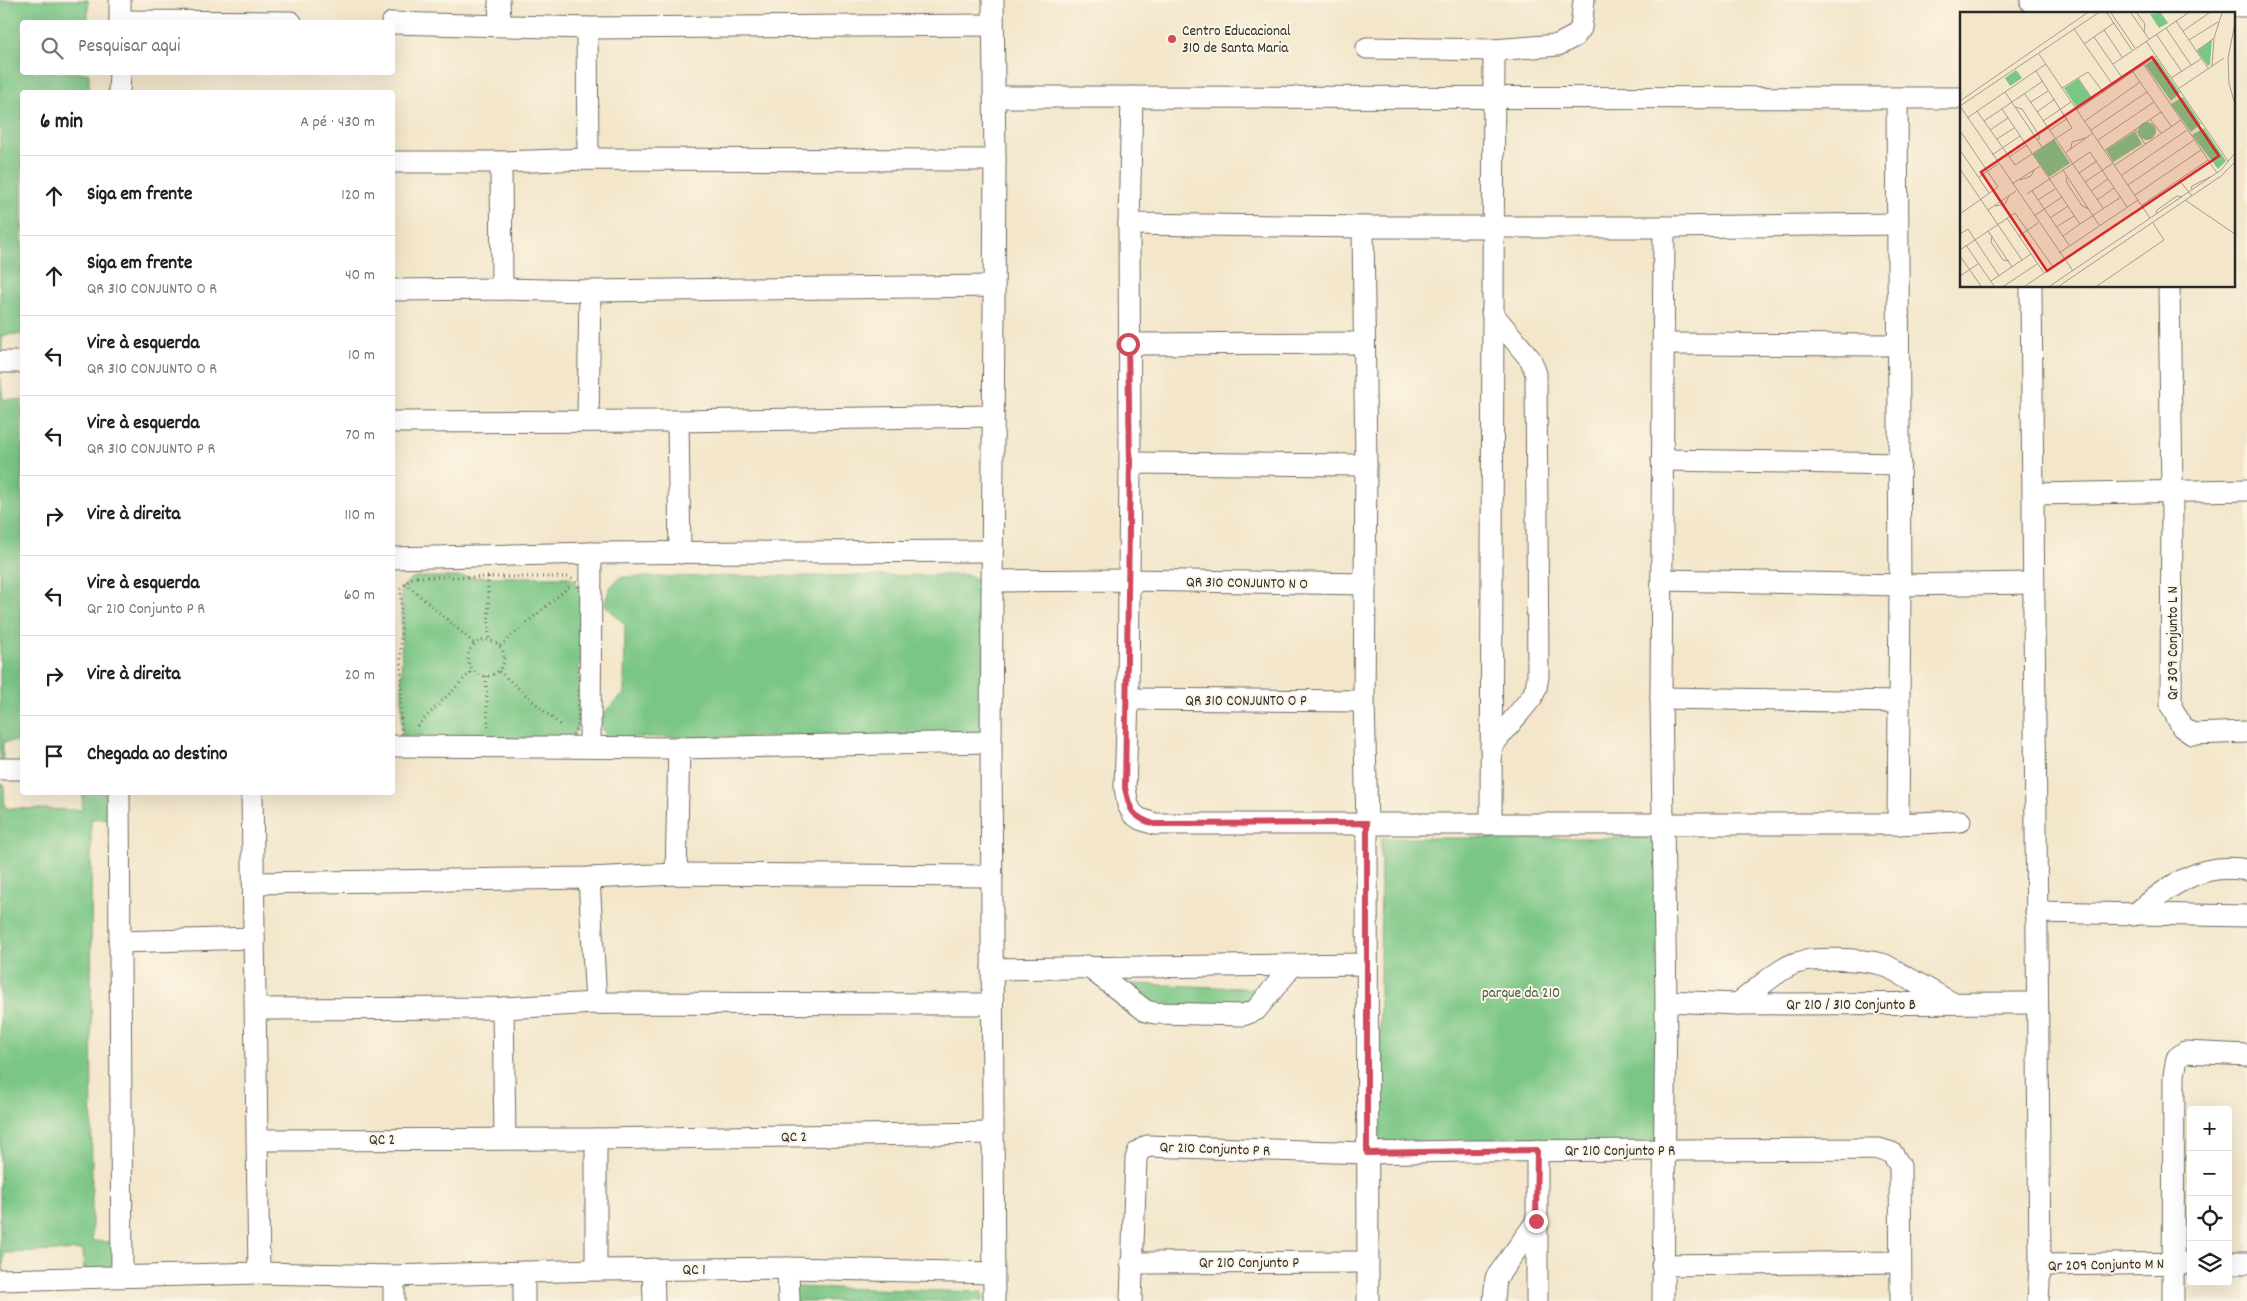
<!DOCTYPE html>
<html lang="pt">
<meta charset="utf-8">
<style>
body{margin:0;font-family:Dekko,sans-serif;background:#f2f2f2;color:#202124}
.controls{position:absolute;right:15px;bottom:15px;display:grid;overflow:hidden;border-radius:5px;box-shadow:0 5px 20px #0002}
.controls button{width:45px;height:45px;display:grid;place-items:center;padding:0;border:0;border-bottom:1px solid #e0e0e0;background:#fff;color:#202124;font:25px sans-serif}
.stop{position:absolute;width:15px;height:15px;margin:-11px;border:4px solid #d1495b;border-radius:50%;background:#fff}
.stop.end{background:#d1495b;border-color:#fff;box-shadow:0 1px 5px #0008}
.list{margin:0;padding:0;list-style:none}
h2{display:flex;justify-content:space-between;align-items:center;height:65px;margin:0;padding:0 20px;font-size:21px}
h2 small{font-size:16px;font-weight:400;color:#757577}
.list li{display:grid;grid-template-columns:32px 1fr auto;gap:15px;align-items:center;box-sizing:border-box;height:80px;padding:0 20px;border-top:1px solid #e0e0e0}
.list b{display:block;font-size:19px;white-space:nowrap}
.list p{margin:0;font-size:16px;white-space:nowrap;color:#757577}
.list em{font-size:16px;font-style:normal;color:#757577}
.icon{flex:none;width:28px;height:28px;fill:none;stroke:currentColor;stroke-width:2;stroke-linecap:round;stroke-linejoin:round}
.map{position:relative;flex:none;width:2247px;height:1301px;overflow:hidden}
.search{position:absolute;background:#fff;box-shadow:0 5px 20px #0002;left:20px;top:20px;width:375px;height:55px;display:flex;align-items:center;gap:12px;box-sizing:border-box;padding:0 18px;border-radius:5px;color:#757577;font-size:19px}
.panel{position:absolute;background:#fff;box-shadow:0 5px 20px #0002;left:20px;top:90px;width:375px;height:705px;border-radius:5px}
.map>svg:first-child{display:block}
</style>
<div class="map">
<svg width="2247" height="1301" viewBox="0 0 2247 1301">
<rect width="100%" height="100%" fill="#fcf5e5"/>
<filter id="ink" filterUnits="userSpaceOnUse"><feTurbulence type="fractalNoise" baseFrequency=".02" numOctaves="2"/><feDisplacementMap in="SourceGraphic" scale="10" xChannelSelector="R" yChannelSelector="G"/><feConvolveMatrix kernelMatrix="1 2 1 2 8 2 1 2 1" color-interpolation-filters="sRGB"/></filter>
<filter id="wash" filterUnits="userSpaceOnUse"><feTurbulence type="fractalNoise" baseFrequency=".0096" numOctaves="4" result="noise"/><feDisplacementMap in="SourceGraphic" scale="20" xChannelSelector="R" yChannelSelector="G"/><feGaussianBlur stdDeviation="1.12" result="paint"/><feColorMatrix in="noise" values="0 0 0 0 0 0 0 0 0 0 0 0 0 0 0 0 0 1.4 0 .05"/><feComposite in="paint" operator="in"/></filter>
<g filter="url(#wash)">
<rect width="100%" height="100%" fill="#f3e6cb"/>
<!-- green -->
<g fill="#7ac685" stroke="#527858">
<polygon points="0,0 88,0 88,22 22,22 22,72 89,73 89,92 22,92 22,334 2,335 2,356 0,357"/>
<polygon points="0,376 3,399 22,400 22,741 3,742 3,763 0,764"/>
<path d="M 965,575 L 971,576 L 983,583 L 985,726 L 978,738 L 607,737 C 592,717 610,707 624,694 L 625,625 L 605,605 L 609,589 L 620,577 Z"/>
<polygon points="417,577 569,577 575,581 582,595 578,725 573,736 568,740 402,736 401,589 410,579"/>
<path d="M 0,784 L 4,785 L 5,808 L 82,810 L 83,793 L 110,793 L 115,818 L 91,819 L 92,1241 L 117,1242 C 112,1270 112,1270 84,1274 L 83,1250 L 4,1253 L 3,1274 L 0,1275 Z"/>
<polygon points="1381,838 1661,838 1662,1149 1379,1151"/>
<polygon points="1114,983 1268,989 1248,1013 1151,1010"/>
<polygon points="794,1287 983,1292 983,1301 794,1301"/>
</g>
</g>
<g filter="url(#ink)">
<g fill="none" stroke-linecap="round" stroke-linejoin="round">
<defs>
<g id="minor">
<polyline points="120,0 120,22"/>
<polyline points="499,0 500,24"/>
<polyline points="993,0 995,160 991,742 994,1301"/>
<polyline points="2031,2 2247,6"/>
<polyline points="120,21 291,22"/>
<polyline points="392,23 587,28 992,25"/>
<polyline points="587,28 588,159"/>
<polyline points="1367,48 1494,50 1558,45 1575,36 1581,28 1584,0"/>
<polyline points="119,92 120,72"/>
<polyline points="995,97 1961,98"/>
<polyline points="1132,97 1129,224 1130,463 1128,699 1125,788 1128,805 1133,814 1140,819 1155,824 1898,824 1960,821"/>
<polyline points="1897,100 1900,585 1898,824"/>
<polyline points="392,162 501,162 588,159 995,160"/>
<polyline points="501,162 502,289"/>
<polyline points="1129,224 1363,227 1664,227 1661,698 1666,1001 1663,1301"/>
<polyline points="1363,227 1366,465 1364,701 1367,823 1368,1301"/>
<polyline points="1664,227 1897,224"/>
<polyline points="2031,286 2040,1265 2038,1301"/>
<polyline points="2169,286 2172,490 2171,706 2182,727 2192,734 2247,732"/>
<polyline points="392,290 502,289 590,291 993,286"/>
<polyline points="1128,344 1364,343"/>
<polyline points="1663,344 1898,345"/>
<polyline points="0,362 22,362"/>
<polyline points="588,421 590,291"/>
<polyline points="678,421 680,553"/>
<polyline points="392,422 678,421 993,416"/>
<polyline points="1662,460 1900,464"/>
<polyline points="1130,463 1366,465"/>
<polyline points="2034,494 2247,490"/>
<polyline points="392,558 591,553 992,551"/>
<polyline points="1662,580 1900,585 2033,583"/>
<polyline points="993,581 1128,580 1366,584"/>
<polyline points="1661,698 1898,702"/>
<polyline points="1128,699 1364,701"/>
<polyline points="392,746 679,748 991,742"/>
<polyline points="590,747 591,553"/>
<polyline points="1491,747 1532,697 1536,688 1538,676 1536,374 1531,360 1492,313"/>
<polyline points="0,769 22,769"/>
<polyline points="119,792 122,1276"/>
<polyline points="252,792 259,1273"/>
<polyline points="1491,822 1494,50"/>
<polyline points="676,874 679,748"/>
<polyline points="589,878 596,1003"/>
<polyline points="254,883 589,878 676,874 992,876"/>
<polyline points="2036,912 2247,916"/>
<path d="M 2134,915 C 2168,887 2200,861 2247,870"/>
<polyline points="119,942 254,938"/>
<polyline points="1087,966 1146,1011 1155,1013 1243,1015 1256,1010 1292,966"/>
<polyline points="992,969 1366,964"/>
<polyline points="1666,1001 1737,1004 2037,1003"/>
<path d="M 1737,1004 C 1754,992 1769,977 1787,967 C 1806,955 1863,959 1885,965 L 1952,1003"/>
<polyline points="503,1008 505,1138"/>
<polyline points="256,1009 503,1008 596,1003 991,1004"/>
<polyline points="596,1139 596,1270"/>
<polyline points="259,1140 596,1139 992,1133"/>
<polyline points="1537,1150 1537,1301"/>
<polyline points="1131,1263 1368,1262"/>
<polyline points="2228,1263 2247,1263"/>
<polyline points="1662,1265 1900,1262"/>
<polyline points="2040,1265 2191,1263"/>
<polyline points="788,1268 789,1301"/>
<polyline points="653,1269 654,1301"/>
<polyline points="524,1272 524,1301"/>
<polyline points="394,1276 394,1301"/>
<polyline points="0,1280 259,1273 394,1276 596,1270 788,1268 993,1273"/>
<polyline points="1131,1301 1136,1159 1138,1152 1147,1146 1367,1153 1463,1151 1879,1149 1892,1153 1900,1166 1901,1301"/>
<polyline points="1494,1301 1496,1278 1537,1221"/>
<polyline points="2173,1301 2174,1075 2177,1058 2185,1052 2247,1055"/>
</g>
</defs>
<!-- minor casing -->
<use href="#minor" stroke="#716c63" stroke-width="23"/>
<!-- path -->
<g stroke="#716c63" stroke-width="3" stroke-dasharray="1 4" stroke-linecap="butt">
<polygon points="417,577 569,577 575,581 582,595 578,725 573,736 563,742 416,745 404,740 401,732 401,589 410,579"/>
<polyline points="488,577 489,640"/>
<polyline points="405,583 475,644"/>
<circle cx="486" cy="658" r="18"/>
<polyline points="500,646 572,584"/>
<polyline points="499,671 562,727"/>
<polyline points="486,676 488,728"/>
<polyline points="417,726 473,670"/>
</g>
<!-- minor -->
<use href="#minor" stroke="#fff" stroke-width="21"/>
</g>
</g>
<g fill="none" stroke-linecap="round" stroke-linejoin="round" filter="url(#ink)">
<!-- route -->
<path stroke="#d1495b" stroke-width="6" d="M 1128,344 L 1130,463 L 1125,788 C 1130,811 1132,817 1154,824 L 1367,823 L 1367,1153 L 1537,1150 L 1536,1221"/>
</g>
<!-- markers -->
<circle fill="#d1495b" stroke="#fcf5e5" stroke-width="2" cx="1172" cy="39" r="5"/>
<g text-anchor="middle" stroke-width="4" stroke-linejoin="round" paint-order="stroke">
<!-- poi labels -->
<g font-size="15" fill="#2b2b2b" stroke="#fcf5e5" text-anchor="start">
<text x="1182" y="35">Centro Educacional<tspan x="1182" dy="17">310 de Santa Maria</tspan></text>
</g>
<!-- street labels -->
<g font-size="15" fill="#2b2b2b" stroke="#fcf5e5">
<text transform="translate(1247 582) rotate(1)" y="5">QR 310 CONJUNTO N O</text>
<text transform="translate(2172 643) rotate(-90)" y="5">Qr 309 Conjunto L N</text>
<text x="1246" y="705">QR 310 CONJUNTO O P</text>
<text x="1851" y="1009">Qr 210 / 310 Conjunto B</text>
<text transform="translate(794 1136) rotate(-1)" y="5">QC 2</text>
<text x="382" y="1144">QC 2</text>
<text transform="translate(1215 1148) rotate(2)" y="5">Qr 210 Conjunto P R</text>
<text x="1620" y="1155">Qr 210 Conjunto P R</text>
<text x="1249" y="1267">Qr 210 Conjunto P</text>
<text transform="translate(2106 1264) rotate(-1)" y="5">Qr 209 Conjunto M N</text>
<text x="694" y="1274">QC 1</text>
</g>
<!-- park labels -->
<g font-size="15" fill="#435a46" stroke="#fcf5e5">
<text x="1521" y="997">parque da 210</text>
</g>
</g>
<!-- overview -->
<g transform="translate(1960 12)">
<rect width="275" height="275" fill="#f3e6cb"/>
<path d="M 201,1 L 208,11 L 199,16 L 190,2 ZM 252,28 L 250,52 L 248,54 L 237,39 ZM 196,46 L 220,81 L 211,89 L 185,53 ZM 56,58 L 62,66 L 50,74 L 45,66 ZM 118,67 L 132,87 L 117,96 L 104,76 ZM 223,85 L 241,112 L 231,120 L 211,92 ZM178 119a9 9 0 1 1 18 0a9 9 0 1 1-18 0ZM 244,116 L 266,149 L 258,157 L 232,123 ZM 175,119 L 182,132 L 153,150 L 146,138 ZM 94,127 L 110,151 L 89,165 L 73,142 Z" fill="#7ac685"/>
<path fill="none" stroke="#a39b8b" stroke-width="1" d="M 147,1 L 172,38M 151,1 L 175,36M 171,1 L 189,27M 177,1 L 185,12 L 184,20M 216,9 L 248,56M 275,11 L 268,46 L 269,71 L 275,93M 206,16 L 231,53M 114,17 L 153,73M 144,18 L 162,45M 223,19 L 249,1M 196,22 L 222,60M 134,25 L 163,67M 229,28 L 258,10M 275,28 L 275,76M 186,29 L 268,149M 124,32 L 154,11M 236,39 L 253,27M 79,42 L 190,206M 153,52 L 228,1M 184,53 L 257,161M 252,54 L 254,26 L 262,1M 173,60 L 211,114M 118,66 L 133,88M 211,66 L 241,47M 102,76 L 128,60 L 144,81M 218,77 L 264,46M 45,80 L 82,135M 65,82 L 143,196M 0,89 L 127,1M 71,90 L 88,79M 0,94 L 113,259M 0,94 L 138,1M 55,95 L 62,97 L 79,123 L 79,128M 42,97 L 120,212 L 161,185M 117,98 L 196,44M 17,99 L 55,153 L 112,116 L 76,59M 77,100 L 95,87M 7,106 L 86,52M 190,107 L 201,121M 24,109 L 83,69M 83,109 L 111,90M 125,109 L 180,70M 175,117 L 185,132M 30,118 L 48,106M 90,118 L 108,106M 131,118 L 187,80M 37,127 L 54,116M 138,128 L 194,90M 111,137 L 112,130 L 125,126M 0,138 L 29,181M 145,138 L 201,100M 105,141 L 133,121M 32,143 L 60,124M 49,145 L 67,133M 155,153 L 221,108M 0,157 L 62,248M 103,158 L 139,213M 119,161 L 137,149M 162,163 L 227,118M 19,165 L 38,152M 106,165 L 107,171 L 122,194 L 129,197M 60,168 L 71,164 L 74,158M 219,168 L 232,184M 125,170 L 153,151M 52,172 L 80,154M 168,173 L 234,128M 231,177 L 232,174 L 250,165M 72,179 L 109,233M 131,179 L 148,167M 67,182 L 130,140 L 167,195M 175,183 L 241,138M 78,188 L 95,177M 137,188 L 154,176M 225,188 L 275,222M 182,193 L 248,148M 35,194 L 45,192 L 49,184M 28,198 L 56,179M 196,201 L 197,198 L 217,184 L 222,185M 0,202 L 38,175 L 1,120M 74,204 L 102,185M 47,206 L 84,261M 90,206 L 108,194M 96,215 L 114,204M 28,219 L 52,255M 0,222 L 8,217 L 39,264M 32,224 L 31,230 L 43,248 L 49,249M 59,224 L 78,211M 103,224 L 120,212M 6,233 L 34,274M 0,238 L 55,201 L 93,255M 99,241 L 178,188M 0,244 L 21,274M 0,264 L 18,252M 31,269 L 71,242M 44,274 L 77,252M 65,274 L 104,248M 90,274 L 261,158 L 275,141M 99,274 L 261,164 L 275,150M 137,274 L 204,228 L 193,211"/>
<path fill="#d62828" fill-opacity="0.15" stroke="#d62828" stroke-width="2.5" d="M 192,45 L 259,144 L 87,259 L 21,160 Z"/>
<rect width="275" height="275" fill="none" stroke="#2b2b2b" stroke-width="2.5"/>
</g>
</svg>
<div class="controls">
<button>+</button>
<button>−</button>
<button><svg class="icon" aria-label="locate" viewBox="0 0 24 24"><circle cx="12" cy="12" r="6"/><path d="M12 2v4M12 18v4M2 12h4M18 12h4"/></svg></button>
<button><svg class="icon" aria-label="layers" viewBox="0 0 24 24"><path d="M12 4l9 5-9 5-9-5zM3 14l9 5 9-5"/></svg></button>
</div>
<div class="stop" style="left:1128px;top:344px"></div>
<div class="stop end" style="left:1536px;top:1221px"></div>
<div class="search"><svg class="icon" aria-label="search" viewBox="0 0 24 24"><circle cx="10" cy="10" r="6"/><path d="M15 15l6 6"/></svg>Pesquisar aqui</div>
<section class="panel">
<h2>6 min<small>A pé · 430 m</small></h2>
<ul class="list">
<li><svg class="icon" aria-label="ahead" viewBox="0 0 24 24"><path d="M12 20V5M6 11l6-6 6 6"/></svg><div><b>Siga em frente</b></div><em>120 m</em></li>
<li><svg class="icon" aria-label="ahead" viewBox="0 0 24 24"><path d="M12 20V5M6 11l6-6 6 6"/></svg><div><b>Siga em frente</b><p>QR 310 CONJUNTO O R</p></div><em>40 m</em></li>
<li><svg class="icon" aria-label="left" viewBox="0 0 24 24"><path d="M17 20v-9H6M10 6l-5 5 5 5"/></svg><div><b>Vire à esquerda</b><p>QR 310 CONJUNTO O R</p></div><em>10 m</em></li>
<li><svg class="icon" aria-label="left" viewBox="0 0 24 24"><path d="M17 20v-9H6M10 6l-5 5 5 5"/></svg><div><b>Vire à esquerda</b><p>QR 310 CONJUNTO P R</p></div><em>70 m</em></li>
<li><svg class="icon" aria-label="right" viewBox="0 0 24 24"><path d="M7 20v-9h11M14 6l5 5-5 5"/></svg><div><b>Vire à direita</b></div><em>110 m</em></li>
<li><svg class="icon" aria-label="left" viewBox="0 0 24 24"><path d="M17 20v-9H6M10 6l-5 5 5 5"/></svg><div><b>Vire à esquerda</b><p>Qr 210 Conjunto P R</p></div><em>60 m</em></li>
<li><svg class="icon" aria-label="right" viewBox="0 0 24 24"><path d="M7 20v-9h11M14 6l5 5-5 5"/></svg><div><b>Vire à direita</b></div><em>20 m</em></li>
<li><svg class="icon" aria-label="arrive" viewBox="0 0 24 24"><path d="M6 21V4h12l-3 4 3 4H6"/></svg><div><b>Chegada ao destino</b></div></li>
</ul>
</section>
</div>
